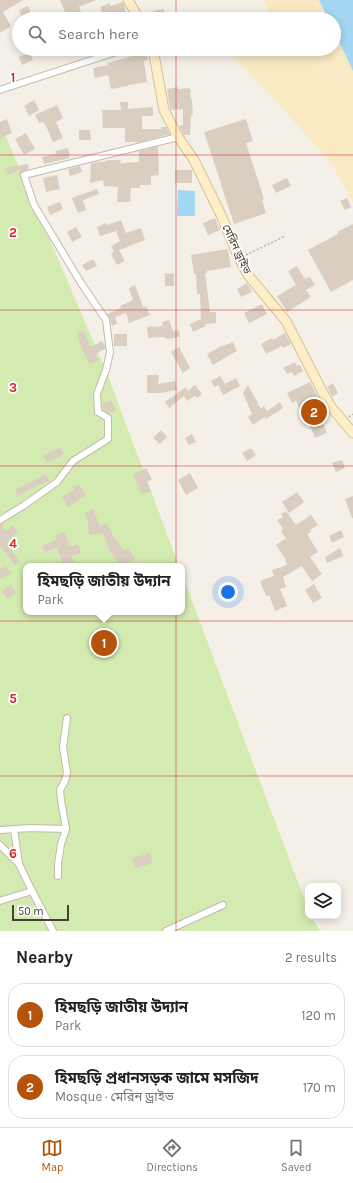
<!DOCTYPE html>
<meta charset="utf-8">
<style>
body{margin:0;font-family:Karla,"Noto Sans Bengali",sans-serif;background:#f2f2f2;color:#222}
.controls{position:absolute;right:12px;bottom:12px;display:grid;overflow:hidden;border-radius:8px;box-shadow:0 2px 10px #0003}
.controls button{width:36px;height:36px;display:grid;place-items:center;padding:0;border:0;border-bottom:1px solid #e0e0e0;background:#fff;color:#222;font:20px sans-serif}
.scale{position:absolute;left:12px;bottom:10px;width:57px;box-sizing:border-box;padding-left:4px;border:2px solid #484037;border-top:0;font-size:11px;line-height:14px;white-space:nowrap;color:#484037;-webkit-text-stroke:3px #fff;paint-order:stroke}
.you{position:absolute;left:228px;top:592px;width:14px;height:14px;margin:-10px;border:3px solid #fff;border-radius:50%;background:#1a73e8;box-shadow:0 0 0 6px #1a73e833}
.badge{display:grid;place-items:center;width:26px;height:26px;border-radius:50%;background:#b45309;color:#fff;font-size:13px;font-weight:700}
.pin{position:absolute;translate:-50% -50%;border:2px solid #fff;box-shadow:0 1px 4px #0006}
.popup{position:absolute;left:23px;top:563px;width:162px;height:52px;box-sizing:border-box;display:grid;place-content:center;border-radius:8px;background:#fff;filter:drop-shadow(0 1px 3px #0005);font-size:13px;white-space:nowrap;color:#767676}
.popup b{font-size:15px;color:#222}
.popup::after{content:'';position:absolute;left:50%;top:100%;margin-left:-8px;border:8px solid transparent;border-top-color:#fff}
.list{margin:0;padding:0;list-style:none}
h2{display:flex;justify-content:space-between;align-items:center;height:52px;margin:0;padding:0 16px;font-size:17px}
h2 small{font-size:13px;font-weight:400;color:#767676}
.list li{display:grid;grid-template-columns:26px 1fr auto;gap:12px;align-items:center;box-sizing:border-box;height:64px;margin:0 8px 8px;padding:0 8px;border:1px solid #e0e0e0;border-radius:16px}
.list b{display:block;font-size:15px;white-space:nowrap}
.list p{margin:0;font-size:13px;white-space:nowrap;color:#767676}
.list em{font-size:13px;font-style:normal;color:#767676}
.icon{flex:none;width:22px;height:22px;fill:none;stroke:currentColor;stroke-width:2;stroke-linecap:round;stroke-linejoin:round}
.map{position:relative;flex:none;width:353px;height:931px;overflow:hidden}
.search{position:absolute;background:#fff;box-shadow:0 2px 10px #0003;left:12px;right:12px;top:12px;height:44px;display:flex;align-items:center;gap:10px;box-sizing:border-box;padding:0 14px;border-radius:22px;color:#767676;font-size:15px}
.sheet{height:196px;background:#fff}
nav{display:flex;justify-content:space-around;align-items:center;box-sizing:border-box;height:56px;border-top:1px solid #e0e0e0;background:#fff;font-size:11px;color:#767676}
nav a{display:grid;justify-items:center;gap:2px}
nav .on{color:#b45309}
.map>svg:first-child{display:block}
</style>
<div class="map">
<svg width="353" height="931" viewBox="0 0 353 931">
<rect width="100%" height="100%" fill="#f4f0e8"/>
<!-- green -->
<polygon fill="#d3eab0" points="0,123 108,376 179,566 26,566 26,612 182,612 182,574 308,909 308,916 311,916 320,931 0,931"/>
<!-- sand -->
<g fill="#f9eac4">
<polygon points="263,0 319,0 328,19 260,19 268,14 268,11"/>
<polygon points="334,31 353,71 353,203 333,166 270,94 225,49 334,49"/>
</g>
<!-- water -->
<g fill="#a3d7f2">
<polygon points="319,0 353,0 353,71 334,31 334,19 328,19"/>
<polygon points="178,190 195,191 195,216 177,216"/>
</g>
<!-- building -->
<g fill="#dacec0">
<polygon points="0,0 23,0 3,12 11,26 0,33"/>
<polygon points="60,0 96,0 79,7 84,19 68,19"/>
<polygon points="123,2 128,19 104,19 100,7 110,3 110,6"/>
<polygon points="28,6 31,13 22,17 19,10"/>
<polygon points="164,9 165,17 155,19 153,11"/>
<polygon points="146,52 148,60 144,61 147,82 128,85 128,86 111,89 108,75 95,78 93,68 108,65 108,63"/>
<polygon points="30,53 33,60 22,65 19,57"/>
<polygon points="178,87 178,89 190,88 191,99 192,99 193,115 191,115 190,135 184,135 180,128 180,125 183,125 183,109 171,110 170,108 167,89"/>
<polygon points="34,100 39,110 29,116 24,106"/>
<polygon points="120,102 128,102 128,109 153,107 153,116 142,116 142,129 161,129 161,127 166,127 170,134 140,142 125,142 125,128 103,128 102,110 121,110"/>
<polygon points="57,105 63,118 56,122 63,138 53,142 46,126 43,122 39,123 35,115"/>
<polygon points="7,119 12,133 0,138 0,122"/>
<polygon points="246,119 253,141 246,143 264,199 262,200 266,213 234,224 204,132"/>
<polygon points="79,130 90,130 91,140 79,140"/>
<polygon points="26,133 35,149 24,155 15,139"/>
<polygon points="158,146 159,175 151,176 151,185 140,185 140,188 131,188 130,202 117,202 118,187 104,186 103,180 90,183 91,163 107,161 107,160 121,160 120,163 139,162 139,151"/>
<polygon points="68,148 70,158 44,164 42,157 56,154 55,151"/>
<polygon points="28,164 29,169 20,173 19,169 8,175 5,168"/>
<polygon points="80,166 82,172 70,176 68,169"/>
<rect x="175" y="170" width="17" height="13"/>
<polygon points="57,175 60,189 46,192 43,178"/>
<polygon points="287,178 291,186 276,193 272,185"/>
<polygon points="97,189 99,194 83,200 86,210 78,213 72,198"/>
<polygon points="347,198 351,207 345,210 340,201"/>
<polygon points="60,202 63,209 50,215 47,207"/>
<polygon points="215,218 220,230 208,235 203,223"/>
<polygon points="121,220 126,233 141,228 145,240 119,250 125,261 117,265 111,254 114,252 111,246 120,241 116,231 100,236 97,227 106,223 107,225"/>
<polygon points="353,224 353,280 331,292 308,250 338,234 337,232"/>
<polygon points="76,227 82,237 72,242 67,232"/>
<polygon points="228,249 231,267 207,271 207,273 205,273 210,312 216,312 216,323 205,324 206,326 193,332 190,324 201,319 200,294 197,294 196,274 194,274 191,255"/>
<polygon points="93,259 97,266 86,271 82,265"/>
<polygon points="297,266 305,279 310,277 315,285 306,290 311,297 287,312 277,296 296,285 288,271"/>
<polygon points="165,273 174,274 174,286 165,286"/>
<polygon points="247,283 252,292 241,297 237,289"/>
<polygon points="135,285 143,307 146,306 150,315 129,323 126,313 115,317 117,324 112,326 110,319 107,314 121,308 120,306 133,300 129,288"/>
<polygon points="262,304 267,314 249,323 244,313"/>
<polygon points="169,320 173,331 179,330 180,337 166,339 165,337 148,338 147,327 163,326 162,322"/>
<polygon points="84,331 89,345 90,345 91,347 102,341 105,346 105,349 95,354 99,360 90,365 81,347 77,333"/>
<polygon points="285,333 291,344 283,348 282,346 266,354 261,344 272,338 273,340"/>
<rect x="114" y="334" width="13" height="12"/>
<polygon points="233,342 237,351 213,365 207,354 223,345 223,346"/>
<polygon points="179,347 190,368 183,373 171,352"/>
<polygon points="295,362 297,366 300,365 303,371 294,376 292,372 287,374 283,368"/>
<polygon points="147,375 159,375 158,384 175,381 177,390 161,393 147,393"/>
<polygon points="220,376 225,384 236,378 240,386 223,395 218,385 214,387 211,381"/>
<polygon points="310,382 326,413 320,416 327,433 315,438 308,421 306,422 296,401 292,403 287,393"/>
<polygon points="333,383 338,393 332,397 327,387"/>
<polygon points="195,385 202,394 197,398 195,396 187,401 184,396 169,408 165,402 186,387 188,391"/>
<polygon points="248,385 261,409 264,406 267,411 280,402 283,408 266,419 265,417 253,425 248,417 252,414 243,393"/>
<polygon points="111,400 116,410 109,413 104,410 102,404"/>
<polygon points="161,430 167,437 160,444 153,438"/>
<polygon points="192,434 196,442 189,445 185,438"/>
<polygon points="60,447 64,454 47,463 43,456"/>
<polygon points="251,448 256,455 247,461 242,453"/>
<polygon points="342,460 345,468 336,472 332,463"/>
<polygon points="146,468 152,479 147,482 151,491 142,495 133,474"/>
<polygon points="190,473 198,488 186,495 178,480"/>
<polygon points="46,474 49,481 41,485 41,483 18,496 15,490"/>
<polygon points="79,484 86,495 68,507 62,497 75,489 73,487"/>
<polygon points="297,492 304,502 289,513 282,502"/>
<polygon points="353,496 353,518 352,518 345,499"/>
<polygon points="93,509 100,526 107,523 112,534 124,551 129,548 135,559 123,566 120,566 109,549 103,533 89,535 88,521 85,513"/>
<polygon points="286,511 296,525 311,515 318,525 310,530 311,532 307,534 318,552 310,557 322,574 312,581 302,566 283,577 286,587 280,589 287,606 275,611 269,595 266,596 260,581 274,576 272,570 287,565 285,561 286,560 276,545 286,538 281,531 283,529 277,520 283,517 281,514"/>
<polygon points="0,524 2,524 6,532 12,525 18,531 7,542 9,546 8,546 20,562 15,565 1,547 0,548"/>
<polygon points="341,530 344,537 332,543 329,536"/>
<polygon points="65,532 69,547 78,544 81,553 71,556 75,566 63,566 57,547 45,552 42,546 56,540 55,535"/>
<polygon points="340,548 343,556 327,563 325,557"/>
<polygon points="6,566 11,574 0,579 0,569"/>
<polygon points="314,584 322,598 313,603 305,590"/>
<polygon points="11,585 16,593 7,599 2,591"/>
<polygon points="150,853 153,863 135,868 132,858"/>
</g>
<g fill="none" stroke-linecap="round" stroke-linejoin="round">
<defs>
<g id="street">
<polyline points="0,90 125,49"/>
<polyline points="0,520 23,506 57,482 73,461 108,439 108,418 98,412 97,394 106,370 110,352 106,320 81,283 34,205 24,175 178,137"/>
<polyline points="14,829 19,864"/>
<polyline points="1,830 30,828 66,829"/>
<polyline points="0,845 19,864 32,891 53,931"/>
<polyline points="58,876 58,864 61,844 66,829 61,800 60,790 65,781 67,773 63,747 67,718"/>
<polyline points="0,901 32,891"/>
<polyline points="166,931 223,905"/>
</g>
<g id="secondary">
<polyline points="128,0 139,19"/>
<polyline points="153,49 164,110 178,137 194,160 221,215 239,258 248,275 286,321 324,395 331,407 353,433"/>
</g>
</defs>
<!-- street casing -->
<use href="#street" stroke="#c3baad" stroke-width="8"/>
<!-- secondary casing -->
<use href="#secondary" stroke="#d6c197" stroke-width="11"/>
<!-- path -->
<g stroke="#c3b29b" stroke-width="1.5" stroke-dasharray="2 2" stroke-linecap="butt">
<polyline points="246,255 285,236"/>
<polyline points="349,417 353,414"/>
</g>
<!-- street -->
<use href="#street" stroke="#fff" stroke-width="6"/>
<!-- secondary -->
<use href="#secondary" stroke="#ffeec8" stroke-width="9"/>
</g>
<!-- grid -->
<path fill="none" stroke="#d62828" stroke-width="1" stroke-opacity="0.55" d="M 176,0 L 176,19M 176,49 L 176,931M 0,155 L 353,155M 0,310 L 353,310M 0,466 L 353,466M 0,621 L 353,621M 0,776 L 353,776"/>
<g text-anchor="middle" stroke-width="3.5" stroke-linejoin="round" paint-order="stroke">
<!-- street labels -->
<g font-size="11" fill="#484037" stroke="#fff">
<text transform="translate(237 249) rotate(65)" y="4">মেরিন ড্রাইভ</text>
</g>
</g>
<g font-size="13" text-anchor="middle" font-weight="bold" fill="#d62828" stroke="#fff" stroke-width="3.5" stroke-linejoin="round" paint-order="stroke">
<text x="13" y="82">1</text>
<text x="13" y="237">2</text>
<text x="13" y="392">3</text>
<text x="13" y="548">4</text>
<text x="13" y="703">5</text>
<text x="13" y="858">6</text>
</g>
</svg>
<div class="controls">
<button><svg class="icon" aria-label="layers" viewBox="0 0 24 24"><path d="M12 4l9 5-9 5-9-5zM3 14l9 5 9-5"/></svg></button>
</div>
<div class="scale">50 m</div>
<div class="you"></div>
<div class="pin badge" style="left:104px;top:643px">1</div>
<div class="popup"><b>হিমছড়ি জাতীয় উদ্যান</b>Park</div>
<div class="pin badge" style="left:314px;top:412px">2</div>
<div class="search"><svg class="icon" aria-label="search" viewBox="0 0 24 24"><circle cx="10" cy="10" r="6"/><path d="M15 15l6 6"/></svg>Search here</div>
</div>
<section class="sheet">
<h2>Nearby<small>2 results</small></h2>
<ul class="list">
<li><span class="badge">1</span><div><b>হিমছড়ি জাতীয় উদ্যান</b><p>Park</p></div><em>120 m</em></li>
<li><span class="badge">2</span><div><b>হিমছড়ি প্রধানসড়ক জামে মসজিদ</b><p>Mosque · মেরিন ড্রাইভ</p></div><em>170 m</em></li>
</ul>
</section>
<nav>
<a class="on"><svg class="icon" aria-label="map" viewBox="0 0 24 24"><path d="M3 6l6-2 6 2 6-2v14l-6 2-6-2-6 2zM9 4v14M15 6v14"/></svg>Map</a>
<a><svg class="icon" aria-label="directions" viewBox="0 0 24 24"><path d="M12 3l9 9-9 9-9-9zM9 14v-3h6M13 9l2 2-2 2"/></svg>Directions</a>
<a><svg class="icon" aria-label="saved" viewBox="0 0 24 24"><path d="M7 4h10v16l-5-4-5 4z"/></svg>Saved</a>
</nav>
